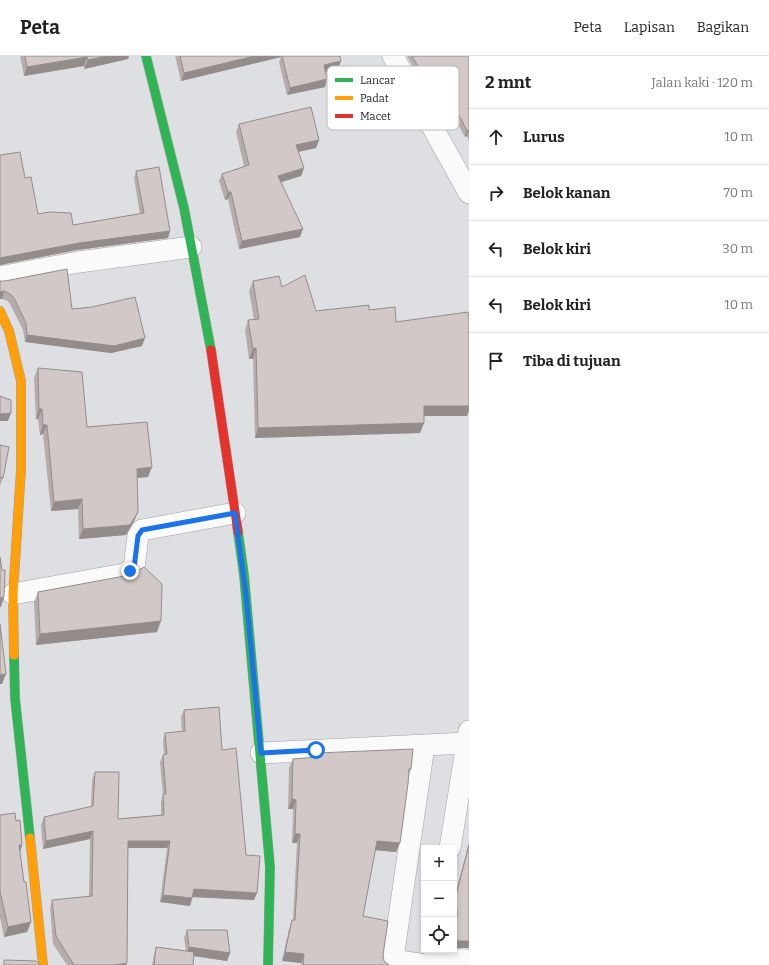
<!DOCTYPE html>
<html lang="id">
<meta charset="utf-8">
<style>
body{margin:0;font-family:Bitter,serif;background:#f2f2f2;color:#222}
.controls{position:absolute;right:12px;bottom:12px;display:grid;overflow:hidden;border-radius:0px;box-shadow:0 2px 6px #0003}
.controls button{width:36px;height:36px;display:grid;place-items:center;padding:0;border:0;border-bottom:1px solid #e0e0e0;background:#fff;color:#222;font:20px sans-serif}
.stop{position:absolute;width:12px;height:12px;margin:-9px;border:3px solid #1a73e8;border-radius:50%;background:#fff}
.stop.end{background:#1a73e8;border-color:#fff;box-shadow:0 1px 4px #0008}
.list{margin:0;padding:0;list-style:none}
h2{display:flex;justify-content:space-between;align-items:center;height:52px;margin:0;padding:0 16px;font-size:17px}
h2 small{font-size:13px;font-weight:400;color:#767676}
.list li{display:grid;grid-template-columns:26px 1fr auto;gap:12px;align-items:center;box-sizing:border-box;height:56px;padding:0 16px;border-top:1px solid #e0e0e0}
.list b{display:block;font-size:15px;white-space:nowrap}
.list em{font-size:13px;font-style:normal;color:#767676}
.icon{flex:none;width:22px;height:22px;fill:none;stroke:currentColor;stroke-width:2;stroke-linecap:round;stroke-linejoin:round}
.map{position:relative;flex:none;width:469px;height:909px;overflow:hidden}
header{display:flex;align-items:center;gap:24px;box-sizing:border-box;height:56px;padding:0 20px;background:#fff;border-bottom:1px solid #e0e0e0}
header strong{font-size:19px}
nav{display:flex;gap:22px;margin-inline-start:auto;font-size:14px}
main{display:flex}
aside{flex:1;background:#fff}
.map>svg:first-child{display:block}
</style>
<header>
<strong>Peta</strong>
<nav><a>Peta</a><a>Lapisan</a><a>Bagikan</a></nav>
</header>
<main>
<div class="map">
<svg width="469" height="909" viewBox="0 0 469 909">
<rect width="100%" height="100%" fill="#dedfe2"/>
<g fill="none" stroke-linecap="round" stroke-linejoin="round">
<defs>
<g id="street">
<polyline points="393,0 469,137"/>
<polyline points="0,221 79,206 191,191"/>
<polyline points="13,538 124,518 134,512 138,480 142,474 235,457"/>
<polyline points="261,697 467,687"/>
<polyline points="450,792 469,675"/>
<polyline points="433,903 469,904"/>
<polyline points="392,904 426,909"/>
<polyline points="392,909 424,690"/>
</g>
<g id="fast">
<polyline points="146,0 184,152 211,294"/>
<polyline points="238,476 244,519 270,811 268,909"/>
<polyline points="14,599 15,642 30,782"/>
</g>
<g id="slow">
<polyline points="0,255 9,275 21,325 21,414 13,538 14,599"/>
<polyline points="30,782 43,909"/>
</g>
<polyline id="jam" points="211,294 238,476"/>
</defs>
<!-- street casing -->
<use href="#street" stroke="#9fa0a2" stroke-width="22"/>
<!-- fast casing -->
<use href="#fast" stroke="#9fa0a2" stroke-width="10"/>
<!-- slow casing -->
<use href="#slow" stroke="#9fa0a2" stroke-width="10"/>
<!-- jam casing -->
<use href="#jam" stroke="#9fa0a2" stroke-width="10"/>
<!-- street -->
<use href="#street" stroke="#fafafb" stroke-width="21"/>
<!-- fast -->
<use href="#fast" stroke="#30b455" stroke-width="9"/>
<!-- slow -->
<use href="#slow" stroke="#ff9f0a" stroke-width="9"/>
<!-- jam -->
<use href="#jam" stroke="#e5322d" stroke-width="9"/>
</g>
<!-- wall -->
<g fill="#b5acab">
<polygon points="20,0 129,0 128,3 84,13 84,10 24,20"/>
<polygon points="175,0 340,0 338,13 326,16 327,23 325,31 287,39 279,6 281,1 181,25"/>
<polygon points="407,0 469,0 469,85 467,80 465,81 454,61 452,62 444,44 434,48"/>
<polygon points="239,68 319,84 316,92 298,96 304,112 301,120 281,126 300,181 239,193 228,143 225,144 219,125 222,118 244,110 236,76"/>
<polygon points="136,115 170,175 168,182 77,194 0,209 25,122 38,158 73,169 140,158 134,122"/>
<polygon points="0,225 72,253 142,290 111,297 25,286 23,274 11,250 8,245 2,243 0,243"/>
<polygon points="253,225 282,231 316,255 369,254 396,266 469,263 469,354 467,360 424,360 424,367 420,377 255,382 253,303 249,303 245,274 248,264 254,263 249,235"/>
<polygon points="38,312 87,371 148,421 137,422 138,456 134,465 126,479 79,483 78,453 51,455 43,378 40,379 38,363 36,363 34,322"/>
<polygon points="0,389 3,422 0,430"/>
<polygon points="38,536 157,576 36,589 34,546"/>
<polygon points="184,654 222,694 246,799 254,844 193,841 190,850 160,846 167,792 128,792 126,909 67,909 53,888 50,852 52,844 89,841 90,783 43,793 41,769 44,761 91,751 92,724 95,716 118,763 161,759 161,746 163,739 160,706 163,699 164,699 163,684 165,677 182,676 181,661"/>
<polygon points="317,697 411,713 409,718 396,796 375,794 363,860 383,899 384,905 389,909 301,909 301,907 282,905 289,873 292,864 293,864 297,787 292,787 293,753 288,753 289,712 293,703 316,701"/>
<polygon points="0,759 16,765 22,789 20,796 24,826 31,866 27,876 4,881 0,861"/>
<polygon points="469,786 469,892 454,892 455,864 454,843"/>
<polygon points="187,874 230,897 227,905 194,900 193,909 152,909 154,899 156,891 186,895 184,882"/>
</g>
<!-- shaded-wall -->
<g fill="#938c8b">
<polygon points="107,0 129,0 128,3 84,13 88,4"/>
<polygon points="255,0 281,0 281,1 181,25 184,17"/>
<polygon points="87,1 84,10 24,20 27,11"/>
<polygon points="341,5 338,13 321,17 324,9"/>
<polygon points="327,23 325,31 287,39 290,32"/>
<polygon points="446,37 444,44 434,48 436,42"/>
<polygon points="457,55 454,61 452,62 455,56"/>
<polygon points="469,74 467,80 465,81 467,75"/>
<polygon points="319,84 316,92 293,97 296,89"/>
<polygon points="304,112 301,120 275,128 278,120"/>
<polygon points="228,136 231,136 228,143 225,144"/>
<polygon points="303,173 300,181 239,193 242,185"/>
<polygon points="170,175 168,182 77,194 0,209 0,202 79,187"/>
<polygon points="4,235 2,243 0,243 0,236"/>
<polygon points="27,279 145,282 142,290 111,297 25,286"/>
<polygon points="256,292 253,303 249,303 253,293"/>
<polygon points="424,350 469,350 469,354 467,360 420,360"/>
<polygon points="39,353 42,353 38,363 36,363"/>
<polygon points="11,357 8,365 0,365 0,358"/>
<polygon points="424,367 420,377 255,382 258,372"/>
<polygon points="43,369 47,369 43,378 40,379"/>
<polygon points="152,411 148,421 134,422 137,413"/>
<polygon points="82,443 78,453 51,455 54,446"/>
<polygon points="138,456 134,465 126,479 79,483 83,473"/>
<polygon points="4,541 1,551 0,551 0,542"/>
<polygon points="161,565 157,576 36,589 40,578"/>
<polygon points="6,618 2,628 0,628 0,619"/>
<polygon points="292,743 296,744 293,753 288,753"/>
<polygon points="93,775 90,783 43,793 46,785"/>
<polygon points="295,778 300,778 297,787 292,787"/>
<polygon points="128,785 170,785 167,792 126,792"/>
<polygon points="377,785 400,787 396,796 374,794"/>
<polygon points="19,789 22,789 19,799"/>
<polygon points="194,833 257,837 254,844 191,841"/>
<polygon points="163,839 192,842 190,850 160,846"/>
<polygon points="31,866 27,876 4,881 8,871"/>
<polygon points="455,885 469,885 469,892 454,892 454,887"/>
<polygon points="189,891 230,897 227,905 186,899"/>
<polygon points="285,896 304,898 301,907 282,905"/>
<polygon points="127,907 126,909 115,909"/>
</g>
<!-- building -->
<g fill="#d2c8c7" stroke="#938c8b">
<polygon points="25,0 107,0 88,4 87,1 27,11"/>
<polygon points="180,0 255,0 184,17"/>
<polygon points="282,0 340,0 341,5 324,9 327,23 290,32"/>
<polygon points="412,0 469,0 469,74 467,75 457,55 455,56 446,37 436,42"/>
<polygon points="311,51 319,84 296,89 304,112 278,120 303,173 242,185 231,136 228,136 222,118 249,109 239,68"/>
<polygon points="20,96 25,122 31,121 38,158 50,156 71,157 73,169 144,157 136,115 159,111 170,175 79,187 0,202 0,99"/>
<polygon points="67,213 72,253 92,251 135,241 145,282 114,290 27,279 26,267 14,242 10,238 4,235 0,236 0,225 5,225"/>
<polygon points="305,219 316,255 369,249 369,254 395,251 396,266 468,256 469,263 469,350 424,350 424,367 258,372 256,292 253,293 248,264 259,263 253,225 279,220 282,231"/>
<polygon points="38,312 82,316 87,371 147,366 152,411 137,413 138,456 130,469 83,473 82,443 54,446 47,369 43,369 42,353 39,353"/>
<polygon points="0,340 11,344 11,357 0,358"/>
<polygon points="0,389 9,391 3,422 0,421"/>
<polygon points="0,501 2,514 5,514 4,541 0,542"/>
<polygon points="144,511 162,528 161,565 40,578 38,536 130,519"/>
<polygon points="0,568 6,618 0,619"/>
<polygon points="219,651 222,694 236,692 246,799 260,800 257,837 194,833 192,842 163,839 170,785 128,785 127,907 115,909 74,909 56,880 52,844 92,840 93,775 46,785 44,761 93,750 95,716 119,716 118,763 164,759 163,738 166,738 163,699 167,698 165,677 185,675 184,654"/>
<polygon points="413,693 411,713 409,713 408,728 400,787 377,785 363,860 388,865 383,899 384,905 389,909 303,909 304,898 285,896 292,864 295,864 300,778 295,778 296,744 292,743 293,703 318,701 317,697"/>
<polygon points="15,757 16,765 20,764 22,789 19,789 24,826 26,826 31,866 8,871 0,835 0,759"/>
<polygon points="469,789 469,885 455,885 457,857 456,839"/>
<polygon points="187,874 227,874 230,897 189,891"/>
<polygon points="156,891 194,896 193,909 154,909"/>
<polygon points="4,904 36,905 41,909 4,909"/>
</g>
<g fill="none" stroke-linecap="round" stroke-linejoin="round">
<!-- route -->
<polyline stroke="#1a73e8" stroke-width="5" points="130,515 134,512 138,480 142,474 235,457 246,539 261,697 316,694"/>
</g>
<!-- legend -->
<rect x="327" y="10" width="132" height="64" rx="6" fill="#fff" stroke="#bbbbbc" stroke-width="1"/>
<rect x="335" y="22" width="18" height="4" fill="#30b455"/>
<rect x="335" y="40" width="18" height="4" fill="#ff9f0a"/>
<rect x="335" y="58" width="18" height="4" fill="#e5322d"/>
<g font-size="11" fill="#1b1c1e">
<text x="360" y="28">Lancar</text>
<text x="360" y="46">Padat</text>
<text x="360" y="64">Macet</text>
</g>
</svg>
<div class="controls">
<button>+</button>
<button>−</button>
<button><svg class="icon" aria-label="locate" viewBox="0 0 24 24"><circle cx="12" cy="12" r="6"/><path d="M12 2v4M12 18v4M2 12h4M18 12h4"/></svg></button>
</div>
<div class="stop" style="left:316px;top:694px"></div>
<div class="stop end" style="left:130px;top:515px"></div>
</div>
<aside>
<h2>2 mnt<small>Jalan kaki · 120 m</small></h2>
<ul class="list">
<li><svg class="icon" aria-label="ahead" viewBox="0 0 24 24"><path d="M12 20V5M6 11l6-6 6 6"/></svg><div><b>Lurus</b></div><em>10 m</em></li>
<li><svg class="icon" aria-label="right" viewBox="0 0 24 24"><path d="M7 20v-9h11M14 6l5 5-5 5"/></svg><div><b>Belok kanan</b></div><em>70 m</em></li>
<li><svg class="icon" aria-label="left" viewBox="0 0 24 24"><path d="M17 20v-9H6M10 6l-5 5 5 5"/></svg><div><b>Belok kiri</b></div><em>30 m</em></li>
<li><svg class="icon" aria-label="left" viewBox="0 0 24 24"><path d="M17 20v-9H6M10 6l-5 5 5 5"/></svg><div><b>Belok kiri</b></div><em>10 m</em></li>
<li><svg class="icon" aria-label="arrive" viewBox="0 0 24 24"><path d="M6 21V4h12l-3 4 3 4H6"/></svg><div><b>Tiba di tujuan</b></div></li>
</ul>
</aside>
</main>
